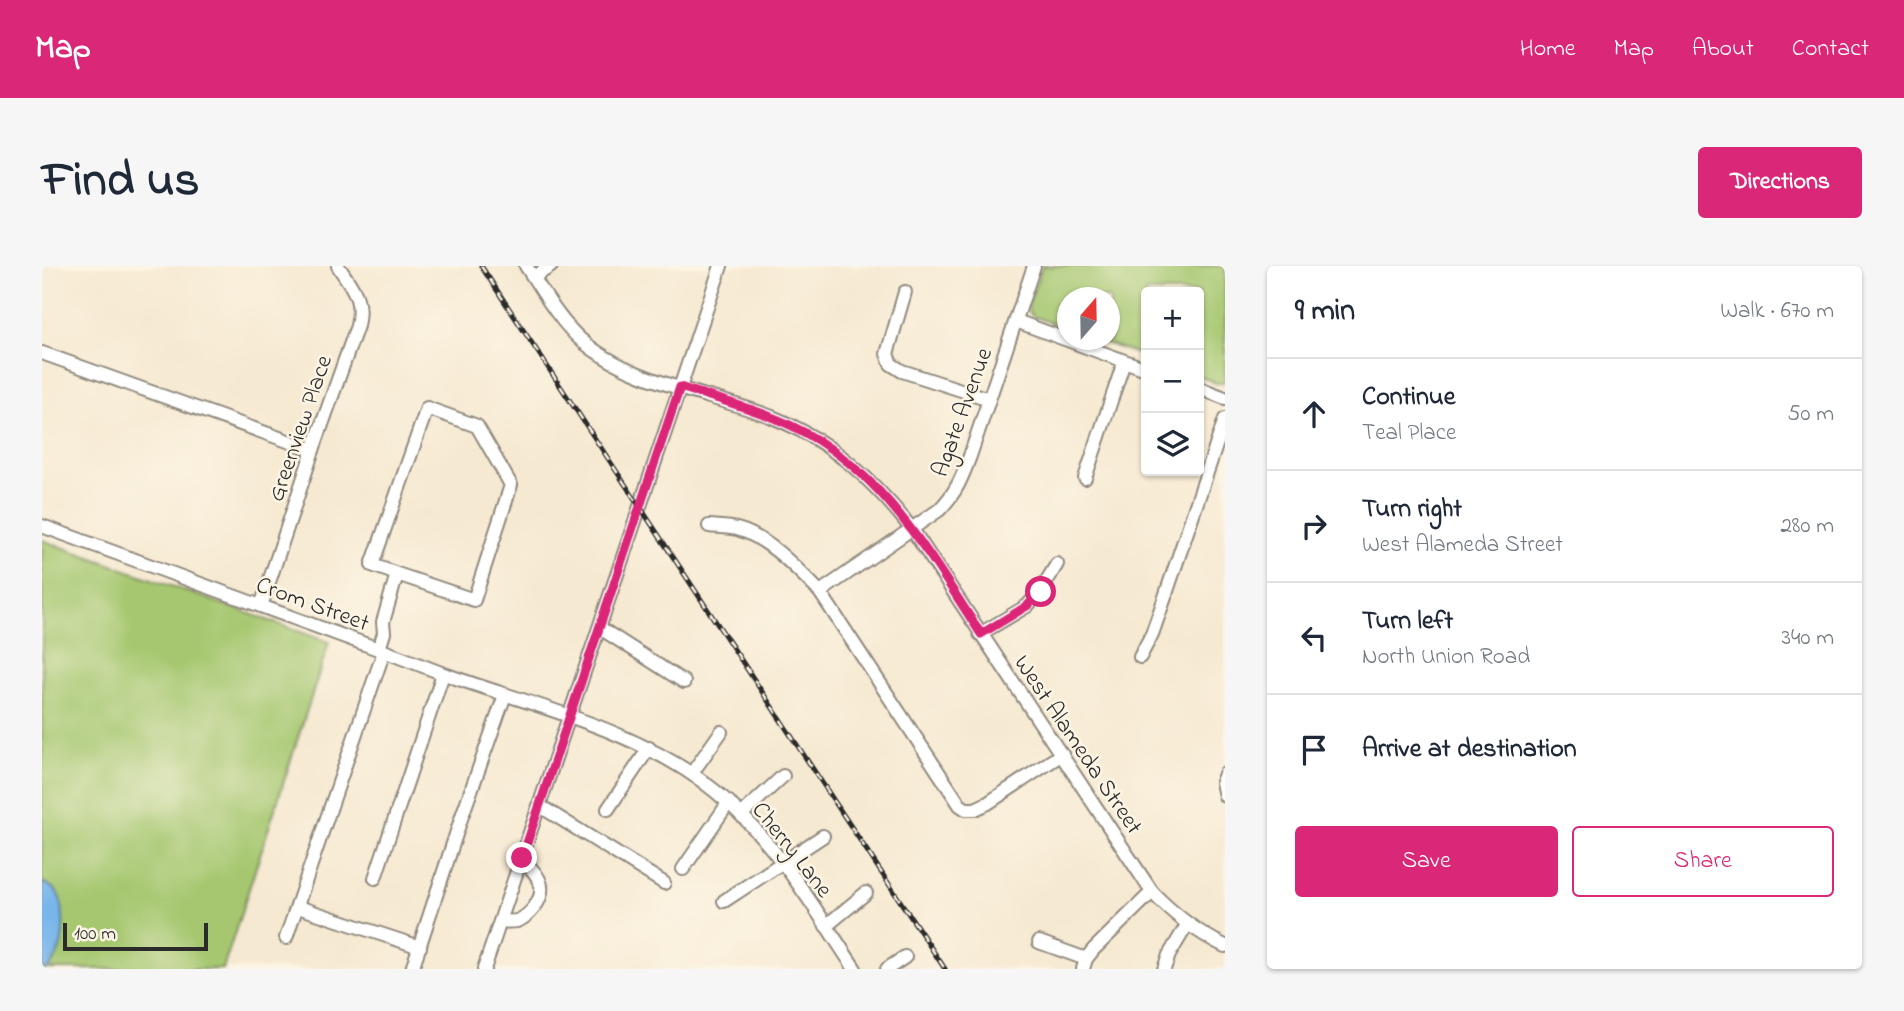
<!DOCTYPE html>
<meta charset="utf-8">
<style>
body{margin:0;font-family:"Indie Flower",sans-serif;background:#f6f6f7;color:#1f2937}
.controls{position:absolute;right:21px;top:21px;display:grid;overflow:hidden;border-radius:7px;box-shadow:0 2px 5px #0004}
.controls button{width:63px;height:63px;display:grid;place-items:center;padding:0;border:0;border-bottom:2px solid #e0e1e3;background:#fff;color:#1f2937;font:35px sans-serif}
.compass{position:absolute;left:1015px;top:21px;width:63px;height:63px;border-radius:50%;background:#fff;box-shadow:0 2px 5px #0004;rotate:20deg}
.scale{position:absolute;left:21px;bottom:18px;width:145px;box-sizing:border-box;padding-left:7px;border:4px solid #2b2b2b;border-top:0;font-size:19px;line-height:24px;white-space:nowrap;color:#2b2b2b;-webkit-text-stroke:5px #fcf5e5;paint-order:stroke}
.stop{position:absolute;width:21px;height:21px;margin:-16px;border:5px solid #db2777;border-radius:50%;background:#fff}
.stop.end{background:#db2777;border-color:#fff;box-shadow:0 2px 7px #0008}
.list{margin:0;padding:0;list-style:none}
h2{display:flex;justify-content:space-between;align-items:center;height:91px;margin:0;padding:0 28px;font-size:30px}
h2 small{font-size:23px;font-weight:400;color:#747a83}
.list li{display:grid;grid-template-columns:46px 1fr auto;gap:21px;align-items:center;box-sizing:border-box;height:112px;padding:0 28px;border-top:2px solid #e0e1e3}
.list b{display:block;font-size:26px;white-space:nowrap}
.list p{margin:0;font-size:23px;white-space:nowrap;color:#747a83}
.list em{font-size:23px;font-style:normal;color:#747a83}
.actions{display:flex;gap:14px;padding:21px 28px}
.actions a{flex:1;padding:16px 0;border:2px solid #db2777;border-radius:7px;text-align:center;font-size:24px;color:#db2777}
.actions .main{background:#db2777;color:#fff}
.icon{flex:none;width:38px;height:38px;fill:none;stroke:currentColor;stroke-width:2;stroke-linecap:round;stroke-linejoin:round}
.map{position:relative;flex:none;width:1183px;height:703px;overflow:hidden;border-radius:7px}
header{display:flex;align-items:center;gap:42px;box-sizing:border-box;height:98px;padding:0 35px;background:#db2777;color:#fff}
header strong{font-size:33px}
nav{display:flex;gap:38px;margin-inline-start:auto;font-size:24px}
.intro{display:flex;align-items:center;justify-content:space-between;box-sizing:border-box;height:168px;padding:0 42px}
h1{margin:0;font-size:49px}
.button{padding:18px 32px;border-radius:7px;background:#db2777;color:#fff;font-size:24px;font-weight:700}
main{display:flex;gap:42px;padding:0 42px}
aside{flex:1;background:#fff;border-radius:7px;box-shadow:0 2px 5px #0004}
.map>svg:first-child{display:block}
</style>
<header>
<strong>Map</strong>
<nav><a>Home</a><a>Map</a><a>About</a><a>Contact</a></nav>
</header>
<div class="intro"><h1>Find us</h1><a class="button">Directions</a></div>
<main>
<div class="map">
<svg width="1183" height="703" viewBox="0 0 1183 703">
<rect width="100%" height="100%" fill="#fcf5e5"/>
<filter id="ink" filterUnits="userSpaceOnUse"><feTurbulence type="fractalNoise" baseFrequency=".0143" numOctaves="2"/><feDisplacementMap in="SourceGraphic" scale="14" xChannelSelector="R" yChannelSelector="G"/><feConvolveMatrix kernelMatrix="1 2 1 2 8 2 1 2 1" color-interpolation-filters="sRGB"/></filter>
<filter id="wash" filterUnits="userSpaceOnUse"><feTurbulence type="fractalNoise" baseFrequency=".00686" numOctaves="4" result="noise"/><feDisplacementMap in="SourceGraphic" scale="28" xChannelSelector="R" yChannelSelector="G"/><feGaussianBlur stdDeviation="1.57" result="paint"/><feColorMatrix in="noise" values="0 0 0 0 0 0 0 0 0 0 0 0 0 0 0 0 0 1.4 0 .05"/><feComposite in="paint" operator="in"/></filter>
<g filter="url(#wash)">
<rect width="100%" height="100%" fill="#f6e9d1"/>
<!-- green -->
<g fill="#a6c76f" stroke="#68794d" stroke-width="2">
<polygon points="1000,0 1183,0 1183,114 1180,117 1174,117 1157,110 1157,26 1104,26 1104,91 1055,74 1068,74 1068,32 1026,32 1025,63 991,50 987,46 986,40"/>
<polygon points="0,274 287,376 181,703 0,703"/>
</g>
<!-- water -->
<path fill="#78b5ea" stroke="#52708a" stroke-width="2" d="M 0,616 C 5,618 10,621 14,625 C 24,638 23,675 15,690 C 13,695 9,699 5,703 L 0,703 Z"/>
</g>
<g filter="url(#ink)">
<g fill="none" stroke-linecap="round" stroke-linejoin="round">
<defs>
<g id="minor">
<path d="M 484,0 C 500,24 516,53 538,73 C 589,118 668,127 730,151 C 790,175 831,214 870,263 L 1110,626 C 1132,649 1154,666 1183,680"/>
<polyline points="492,11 509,0"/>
<polyline points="863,26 845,88 849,98 860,105 947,133"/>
<polyline points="974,55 1104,103"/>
<polyline points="0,87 271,184"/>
<polyline points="1157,122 1183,132"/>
<polyline points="1043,212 1082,96"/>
<path d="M 0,260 C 109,300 219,340 328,380 C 353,389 378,399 402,408 C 492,440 598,464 673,525 C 732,573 771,640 813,703"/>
<path d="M 667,260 C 676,261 686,261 695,263 C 726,271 756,304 778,326 L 918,539 L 924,543 L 933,543 L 946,537 L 1020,488"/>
<path d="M 778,326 L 897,244 C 914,227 920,212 928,190 L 992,0"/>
<path d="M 219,340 L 271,184 L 315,60 C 321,32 311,23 296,0"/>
<polyline points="558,362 642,416"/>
<polyline points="938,368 985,340 998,326 1015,298"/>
<polyline points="337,383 342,367 341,356 355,308 330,299 385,142 435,160 469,219 432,334 355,308"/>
<polyline points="1098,391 1110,368 1122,334 1183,153"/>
<polyline points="650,507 679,466"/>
<polyline points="1183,508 1180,516 1183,530"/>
<polyline points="498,540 622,617"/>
<polyline points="566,543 607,482"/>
<polyline points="699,549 741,510"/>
<polyline points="641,603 687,536"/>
<polyline points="333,612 401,408"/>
<polyline points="682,635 781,570"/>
<polyline points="256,641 378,681"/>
<path d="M 458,656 C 463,655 470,656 475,655 C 488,650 501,634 499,620 C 498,610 486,600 480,592"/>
<polyline points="784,660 824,627"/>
<polyline points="244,672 342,385"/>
<polyline points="997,676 1044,693"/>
<polyline points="370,703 420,550 463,429"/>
<polyline points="442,703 679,0"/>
<polyline points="845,703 863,691"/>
<polyline points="1041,703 1044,693 1051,684 1110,626"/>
<polyline points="1122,703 1127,689 1145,659"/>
</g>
</defs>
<!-- minor casing -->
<use href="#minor" stroke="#908a7e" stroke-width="16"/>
<!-- minor -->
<use href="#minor" stroke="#fff" stroke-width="12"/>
<defs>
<polyline id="rail" points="439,0 903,703"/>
</defs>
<!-- rail casing -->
<use href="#rail" stroke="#2b2b2b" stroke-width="5"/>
<!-- rail -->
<use href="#rail" stroke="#fcf5e5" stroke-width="2.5" stroke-dasharray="8" stroke-linecap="butt"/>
</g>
</g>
<g fill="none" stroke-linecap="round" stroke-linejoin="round" filter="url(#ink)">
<!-- route -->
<path stroke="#db2777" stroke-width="9" d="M 480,592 L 638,121 C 675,133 714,143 750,160 C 841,204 886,287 939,368 L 985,340 L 999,326"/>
</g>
<g text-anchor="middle" stroke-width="5" stroke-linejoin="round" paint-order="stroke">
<!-- street labels -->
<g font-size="24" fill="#2b2b2b" stroke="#fcf5e5">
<text transform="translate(919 146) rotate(-70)" y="8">Agate Avenue</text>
<text transform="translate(257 162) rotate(-71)" y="8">Greenview Place</text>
<text transform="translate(271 337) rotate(20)" y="8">Crom Street</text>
<text transform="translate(1037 478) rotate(56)" y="8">West Alameda Street</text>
<text transform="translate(751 583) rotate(52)" y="8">Cherry Lane</text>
</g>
</g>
</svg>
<div class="controls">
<button>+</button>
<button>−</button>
<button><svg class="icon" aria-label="layers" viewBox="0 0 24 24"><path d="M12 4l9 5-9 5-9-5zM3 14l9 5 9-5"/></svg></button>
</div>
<svg class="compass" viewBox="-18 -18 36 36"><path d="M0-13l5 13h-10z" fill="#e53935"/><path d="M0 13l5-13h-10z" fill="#747a83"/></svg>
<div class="scale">100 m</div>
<div class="stop" style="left:999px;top:326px"></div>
<div class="stop end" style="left:480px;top:592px"></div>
</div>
<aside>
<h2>9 min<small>Walk · 670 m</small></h2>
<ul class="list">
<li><svg class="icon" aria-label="ahead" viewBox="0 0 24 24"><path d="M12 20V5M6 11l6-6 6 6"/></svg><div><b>Continue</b><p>Teal Place</p></div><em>50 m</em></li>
<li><svg class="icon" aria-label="right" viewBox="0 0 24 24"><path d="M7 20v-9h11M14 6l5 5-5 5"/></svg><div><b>Turn right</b><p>West Alameda Street</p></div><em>280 m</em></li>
<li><svg class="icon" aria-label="left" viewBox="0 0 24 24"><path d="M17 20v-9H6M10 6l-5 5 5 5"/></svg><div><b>Turn left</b><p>North Union Road</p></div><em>340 m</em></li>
<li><svg class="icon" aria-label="arrive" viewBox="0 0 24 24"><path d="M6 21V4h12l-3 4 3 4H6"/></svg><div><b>Arrive at destination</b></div></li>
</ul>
<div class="actions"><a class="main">Save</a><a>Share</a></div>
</aside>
</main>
